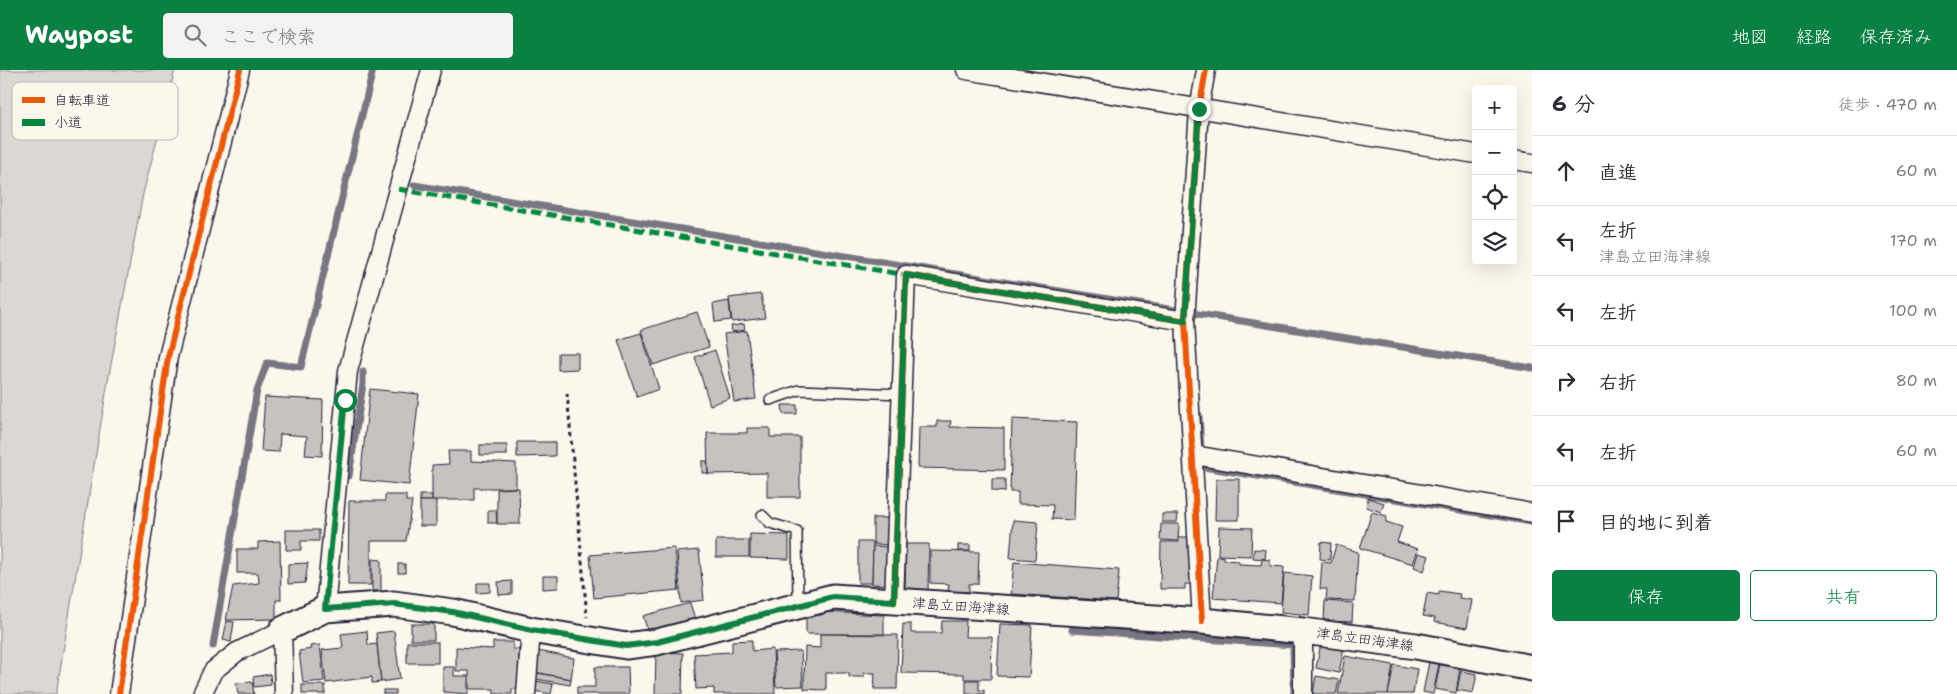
<!DOCTYPE html>
<html lang="ja">
<meta charset="utf-8">
<style>
body{margin:0;font-family:"Shantell Sans","Klee One",sans-serif;background:#f2f2f3;color:#2b2b33}
.controls{position:absolute;right:15px;top:15px;display:grid;overflow:hidden;border-radius:5px;box-shadow:0 5px 20px #0002}
.controls button{width:45px;height:45px;display:grid;place-items:center;padding:0;border:0;border-bottom:1px solid #e1e1e2;background:#fff;color:#2b2b33;font:25px sans-serif}
.stop{position:absolute;width:15px;height:15px;margin:-11px;border:4px solid #0b8043;border-radius:50%;background:#fff}
.stop.end{background:#0b8043;border-color:#fff;box-shadow:0 1px 5px #0008}
.list{margin:0;padding:0;list-style:none}
h2{display:flex;justify-content:space-between;align-items:center;height:65px;margin:0;padding:0 20px;font-size:21px}
h2 small{font-size:16px;font-weight:400;color:#7c7c81}
.list li{display:grid;grid-template-columns:32px 1fr auto;gap:15px;align-items:center;box-sizing:border-box;height:70px;padding:0 20px;border-top:1px solid #e1e1e2}
.list b{display:block;font-size:19px;white-space:nowrap}
.list p{margin:0;font-size:16px;white-space:nowrap;color:#7c7c81}
.list em{font-size:16px;font-style:normal;color:#7c7c81}
.actions{display:flex;gap:10px;padding:15px 20px}
.actions a{flex:1;padding:11px 0;border:1px solid #0b8043;border-radius:5px;text-align:center;font-size:18px;color:#0b8043}
.actions .main{background:#0b8043;color:#fff}
.icon{flex:none;width:28px;height:28px;fill:none;stroke:currentColor;stroke-width:2;stroke-linecap:round;stroke-linejoin:round}
.map{position:relative;flex:none;width:1532px;height:624px;overflow:hidden}
header{display:flex;align-items:center;gap:30px;box-sizing:border-box;height:70px;padding:0 25px;background:#0b8043;color:#fff}
header strong{font-size:24px}
nav{display:flex;gap:28px;margin-inline-start:auto;font-size:18px}
.search{width:350px;height:45px;background:#f2f2f3;display:flex;align-items:center;gap:12px;box-sizing:border-box;padding:0 18px;border-radius:5px;color:#7c7c81;font-size:19px}
main{display:flex}
aside{flex:1;background:#fff}
.map>svg:first-child{display:block}
</style>
<header>
<strong>Waypost</strong>
<div class="search"><svg class="icon" aria-label="search" viewBox="0 0 24 24"><circle cx="10" cy="10" r="6"/><path d="M15 15l6 6"/></svg>ここで検索</div>
<nav><a>地図</a><a>経路</a><a>保存済み</a></nav>
</header>
<main>
<div class="map">
<svg width="1532" height="624" viewBox="0 0 1532 624">
<rect width="100%" height="100%" fill="#fbf7ec"/>
<filter id="ink" filterUnits="userSpaceOnUse"><feTurbulence type="fractalNoise" baseFrequency=".02" numOctaves="2"/><feDisplacementMap in="SourceGraphic" scale="10" xChannelSelector="R" yChannelSelector="G"/><feConvolveMatrix kernelMatrix="1 2 1 2 8 2 1 2 1" color-interpolation-filters="sRGB"/></filter>
<g filter="url(#ink)">
<!-- green -->
<polygon fill="#dbd8d3" stroke="#7e7d87" points="0,0 175,0 143,124 109,305 56,624 0,624"/>
<g fill="none" stroke-linecap="round" stroke-linejoin="round">
<!-- stream -->
<g stroke="#787681" stroke-width="7">
<polyline points="414,115 1175,240"/>
<polyline points="1192,247 1192,243 1532,298"/>
<polyline points="1199,345 1201,380"/>
<polyline points="1204,397 1532,452"/>
<polyline points="349,406 363,314 363,302"/>
<polyline points="1072,560 1293,575 1294,624"/>
<polyline points="213,576 257,320 267,293 301,297 373,0"/>
</g>
</g>
<!-- building -->
<g fill="#c6c2c0" stroke="#22223b">
<polygon points="761,224 765,248 732,252 729,228"/>
<polygon points="729,231 731,250 715,252 713,234"/>
<polygon points="697,242 709,277 653,295 641,260"/>
<polygon points="744,254 745,260 732,262 731,256"/>
<polygon points="747,261 756,329 734,332 724,264"/>
<polygon points="641,263 659,319 637,327 618,270"/>
<polygon points="715,280 730,328 710,335 695,287"/>
<polygon points="558,283 578,283 578,299 558,300"/>
<polygon points="370,319 419,324 409,415 360,410"/>
<polygon points="265,327 323,330 322,386 305,385 307,366 280,364 279,382 261,381"/>
<polygon points="782,335 797,335 797,344 783,344"/>
<polygon points="1012,349 1077,352 1074,450 1052,449 1053,435 1018,434 1018,422 1010,422"/>
<polygon points="937,351 951,351 950,357 1004,358 1004,400 918,398 919,357 937,357"/>
<polygon points="747,358 770,358 770,367 800,367 800,427 767,427 767,403 708,404 707,363 747,363"/>
<polygon points="517,372 555,372 555,386 517,387"/>
<rect x="480" y="375" width="27" height="10"/>
<polygon points="448,381 471,381 471,391 516,393 516,418 474,418 474,430 432,430 432,395 449,394"/>
<polygon points="702,391 707,391 708,403 702,403"/>
<polygon points="992,409 1005,409 1005,422 992,421"/>
<polygon points="1216,409 1239,409 1239,450 1215,450"/>
<polygon points="519,418 520,454 497,454 497,419"/>
<polygon points="385,425 406,425 406,431 412,431 406,471 371,471 371,515 348,515 349,431 385,431"/>
<rect x="420" y="425" width="12" height="6"/>
<polygon points="1368,428 1384,433 1381,442 1366,437"/>
<rect x="420" y="431" width="16" height="25"/>
<polygon points="488,440 496,440 497,453 488,453"/>
<polygon points="1372,442 1387,446 1386,452 1402,457 1397,472 1418,479 1413,494 1360,478"/>
<polygon points="1162,444 1178,444 1177,452 1162,452"/>
<polygon points="873,448 892,448 892,475 873,474"/>
<polygon points="1013,450 1038,452 1035,490 1010,488"/>
<polygon points="1161,454 1179,454 1178,471 1160,470"/>
<polygon points="1219,457 1252,458 1251,486 1218,485"/>
<polygon points="286,460 319,460 319,471 301,471 301,480 286,480"/>
<polygon points="750,464 789,465 789,489 750,488"/>
<polygon points="1179,467 1195,467 1194,514 1185,514 1185,519 1160,519 1161,472 1179,472"/>
<rect x="716" y="470" width="33" height="17"/>
<polygon points="280,471 281,530 276,530 276,549 226,550 233,516 259,513 258,503 237,503 237,479 258,479 258,472"/>
<polygon points="858,472 873,472 872,513 858,513"/>
<polygon points="1321,472 1331,473 1330,490 1320,489"/>
<polygon points="906,474 929,474 928,520 905,519"/>
<rect x="958" y="475" width="12" height="6"/>
<polygon points="1336,475 1358,482 1355,531 1326,530 1327,519 1320,519 1322,492 1331,493"/>
<polygon points="873,476 891,477 891,515 872,514"/>
<polygon points="675,478 679,520 594,528 590,485"/>
<polygon points="1254,479 1266,480 1265,489 1253,488"/>
<polygon points="699,480 704,530 681,533 677,482"/>
<polygon points="930,481 979,482 978,514 969,514 969,522 948,521 949,514 930,513"/>
<polygon points="1418,483 1429,486 1424,501 1414,497"/>
<polygon points="1217,486 1224,487 1224,490 1239,491 1239,494 1261,495 1262,489 1270,490 1270,496 1284,497 1281,533 1213,528"/>
<polygon points="372,489 381,490 381,521 372,521"/>
<polygon points="1014,492 1119,500 1116,531 1011,524"/>
<polygon points="308,493 305,513 288,514 288,494"/>
<rect x="398" y="494" width="7" height="9"/>
<polygon points="1284,503 1312,506 1309,545 1281,542"/>
<polygon points="543,506 558,506 558,518 543,519"/>
<polygon points="512,511 512,524 499,525 498,512"/>
<polygon points="477,513 490,513 490,522 477,523"/>
<polygon points="1439,521 1460,524 1459,528 1472,530 1467,558 1434,552 1435,548 1423,546 1427,523 1439,525"/>
<polygon points="1325,531 1353,533 1352,552 1324,551"/>
<polygon points="690,533 695,549 648,562 643,546"/>
<polygon points="822,542 884,545 884,564 806,564 806,545 822,545"/>
<polygon points="227,551 234,552 231,572 223,570"/>
<polygon points="942,551 966,551 965,567 992,567 991,609 964,609 964,604 901,603 903,554 911,554 911,563 941,563"/>
<rect x="411" y="554" width="23" height="16"/>
<polygon points="1000,554 1032,555 1029,607 997,606"/>
<polygon points="367,561 368,575 377,574 381,612 372,613 372,607 326,613 322,580 343,578 341,564"/>
<polygon points="394,561 400,609 381,612 376,563"/>
<polygon points="820,564 898,565 897,619 874,619 875,603 864,603 864,607 849,607 849,603 826,603 826,620 804,619 805,577 820,578"/>
<polygon points="752,570 752,581 773,579 775,624 714,624 714,618 696,619 694,584 732,582 732,571"/>
<rect x="407" y="572" width="31" height="21"/>
<polygon points="493,572 513,572 513,579 519,579 519,619 512,619 512,624 494,624 494,619 469,619 469,601 456,601 456,577 493,579"/>
<polygon points="1321,573 1344,577 1339,603 1316,598"/>
<polygon points="320,575 324,611 303,613 299,581 311,579 310,576"/>
<polygon points="538,581 574,588 571,609 534,602"/>
<polygon points="801,581 803,616 776,617 774,582"/>
<polygon points="656,582 683,583 682,624 655,624"/>
<polygon points="1345,586 1393,595 1388,624 1338,624"/>
<polygon points="1429,592 1439,594 1433,624 1423,622"/>
<polygon points="1440,594 1460,598 1456,623 1435,619"/>
<polygon points="1394,595 1417,599 1413,624 1388,624"/>
<polygon points="443,597 454,597 454,606 468,606 468,624 443,622"/>
<polygon points="595,597 628,597 629,624 577,624 577,617 595,617"/>
<polygon points="1461,601 1477,604 1473,623 1457,620"/>
<polygon points="537,603 571,609 570,615 536,609"/>
<polygon points="270,604 271,615 254,617 253,607"/>
<polygon points="1316,606 1339,610 1336,624 1313,624"/>
<polygon points="966,610 979,610 979,620 984,620 984,624 966,624"/>
<polygon points="536,611 553,614 551,624 534,621"/>
<polygon points="252,612 254,624 238,624 236,613"/>
<rect x="302" y="615" width="23" height="9"/>
<rect x="383" y="620" width="13" height="4"/>
</g>
<g fill="none" stroke-linecap="round" stroke-linejoin="round">
<defs>
<g id="service">
<polyline points="770,330 799,320 902,324"/>
<polyline points="762,445 770,453 797,461 798,533"/>
</g>
<g id="minor">
<polyline points="966,0 1476,84"/>
<polyline points="1513,90 1532,93"/>
<polyline points="1194,385 1532,443"/>
<polyline points="894,531 906,205 1185,251"/>
<polyline points="325,539 348,301 431,0"/>
<polyline points="1202,551 1185,251 1199,39 1206,0"/>
<polyline points="1303,561 1303,624"/>
<polyline points="119,624 168,287 240,0"/>
<polyline points="202,624 213,601 237,582 282,560 284,624"/>
<polyline points="526,624 531,560"/>
</g>
<polyline id="secondary" points="282,560 325,539 394,534 453,542 531,560 626,576 657,572 833,527 1202,551 1303,561 1416,576 1532,598"/>
</defs>
<!-- service casing -->
<use href="#service" stroke="#22223b" stroke-width="12"/>
<!-- minor casing -->
<use href="#minor" stroke="#22223b" stroke-width="21"/>
<!-- secondary casing -->
<use href="#secondary" stroke="#22223b" stroke-width="29"/>
<!-- path -->
<polyline stroke="#22223b" stroke-width="3" stroke-dasharray="4 4" stroke-linecap="butt" points="567,323 587,547"/>
<!-- service -->
<use href="#service" stroke="#fbf7ec" stroke-width="9"/>
<!-- minor -->
<use href="#minor" stroke="#fbf7ec" stroke-width="18"/>
<!-- secondary -->
<use href="#secondary" stroke="#fbf7ec" stroke-width="25"/>
<!-- quiet -->
<polyline stroke="#00873e" stroke-width="5" stroke-dasharray="10 5" stroke-linecap="butt" points="398,119 906,205"/>
<defs>
<g id="cycleway">
<polyline points="894,531 906,205 1185,251"/>
<polyline points="1202,551 1185,251 1199,39 1206,0"/>
<polyline points="119,624 168,287 240,0"/>
</g>
</defs>
<!-- cycleway casing -->
<use href="#cycleway" stroke="#fbf7ec" stroke-width="9"/>
<!-- cycleway -->
<use href="#cycleway" stroke="#e8590c" stroke-width="6"/>
</g>
</g>
<g fill="none" stroke-linecap="round" stroke-linejoin="round" filter="url(#ink)">
<!-- route -->
<polyline stroke="#0b8043" stroke-width="6" points="345,330 325,539 394,534 453,542 532,560 626,576 657,572 833,527 894,531 906,205 1185,251 1199,39"/>
</g>
<g text-anchor="middle" stroke-width="4" stroke-linejoin="round" paint-order="stroke">
<!-- street labels -->
<g font-size="14" fill="#22223b" stroke="#fbf7ec">
<text transform="translate(961 536) rotate(4)" y="5">津島立田海津線</text>
<text transform="translate(1365 569) rotate(8)" y="5">津島立田海津線</text>
</g>
</g>
<!-- legend -->
<rect x="12" y="12" width="166" height="58" rx="8" fill="#fbf7ec" stroke="#bab7b7" stroke-width="1"/>
<rect x="22" y="27" width="23" height="6" fill="#e8590c"/>
<rect x="22" y="49" width="23" height="7" fill="#00873e"/>
<g font-size="14" fill="#22223b">
<text x="54" y="35">自転車道</text>
<text x="54" y="57">小道</text>
</g>
</svg>
<div class="controls">
<button>+</button>
<button>−</button>
<button><svg class="icon" aria-label="locate" viewBox="0 0 24 24"><circle cx="12" cy="12" r="6"/><path d="M12 2v4M12 18v4M2 12h4M18 12h4"/></svg></button>
<button><svg class="icon" aria-label="layers" viewBox="0 0 24 24"><path d="M12 4l9 5-9 5-9-5zM3 14l9 5 9-5"/></svg></button>
</div>
<div class="stop" style="left:345px;top:330px"></div>
<div class="stop end" style="left:1199px;top:39px"></div>
</div>
<aside>
<h2>6 分<small>徒歩 · 470 m</small></h2>
<ul class="list">
<li><svg class="icon" aria-label="ahead" viewBox="0 0 24 24"><path d="M12 20V5M6 11l6-6 6 6"/></svg><div><b>直進</b></div><em>60 m</em></li>
<li><svg class="icon" aria-label="left" viewBox="0 0 24 24"><path d="M17 20v-9H6M10 6l-5 5 5 5"/></svg><div><b>左折</b><p>津島立田海津線</p></div><em>170 m</em></li>
<li><svg class="icon" aria-label="left" viewBox="0 0 24 24"><path d="M17 20v-9H6M10 6l-5 5 5 5"/></svg><div><b>左折</b></div><em>100 m</em></li>
<li><svg class="icon" aria-label="right" viewBox="0 0 24 24"><path d="M7 20v-9h11M14 6l5 5-5 5"/></svg><div><b>右折</b></div><em>80 m</em></li>
<li><svg class="icon" aria-label="left" viewBox="0 0 24 24"><path d="M17 20v-9H6M10 6l-5 5 5 5"/></svg><div><b>左折</b></div><em>60 m</em></li>
<li><svg class="icon" aria-label="arrive" viewBox="0 0 24 24"><path d="M6 21V4h12l-3 4 3 4H6"/></svg><div><b>目的地に到着</b></div></li>
</ul>
<div class="actions"><a class="main">保存</a><a>共有</a></div>
</aside>
</main>
